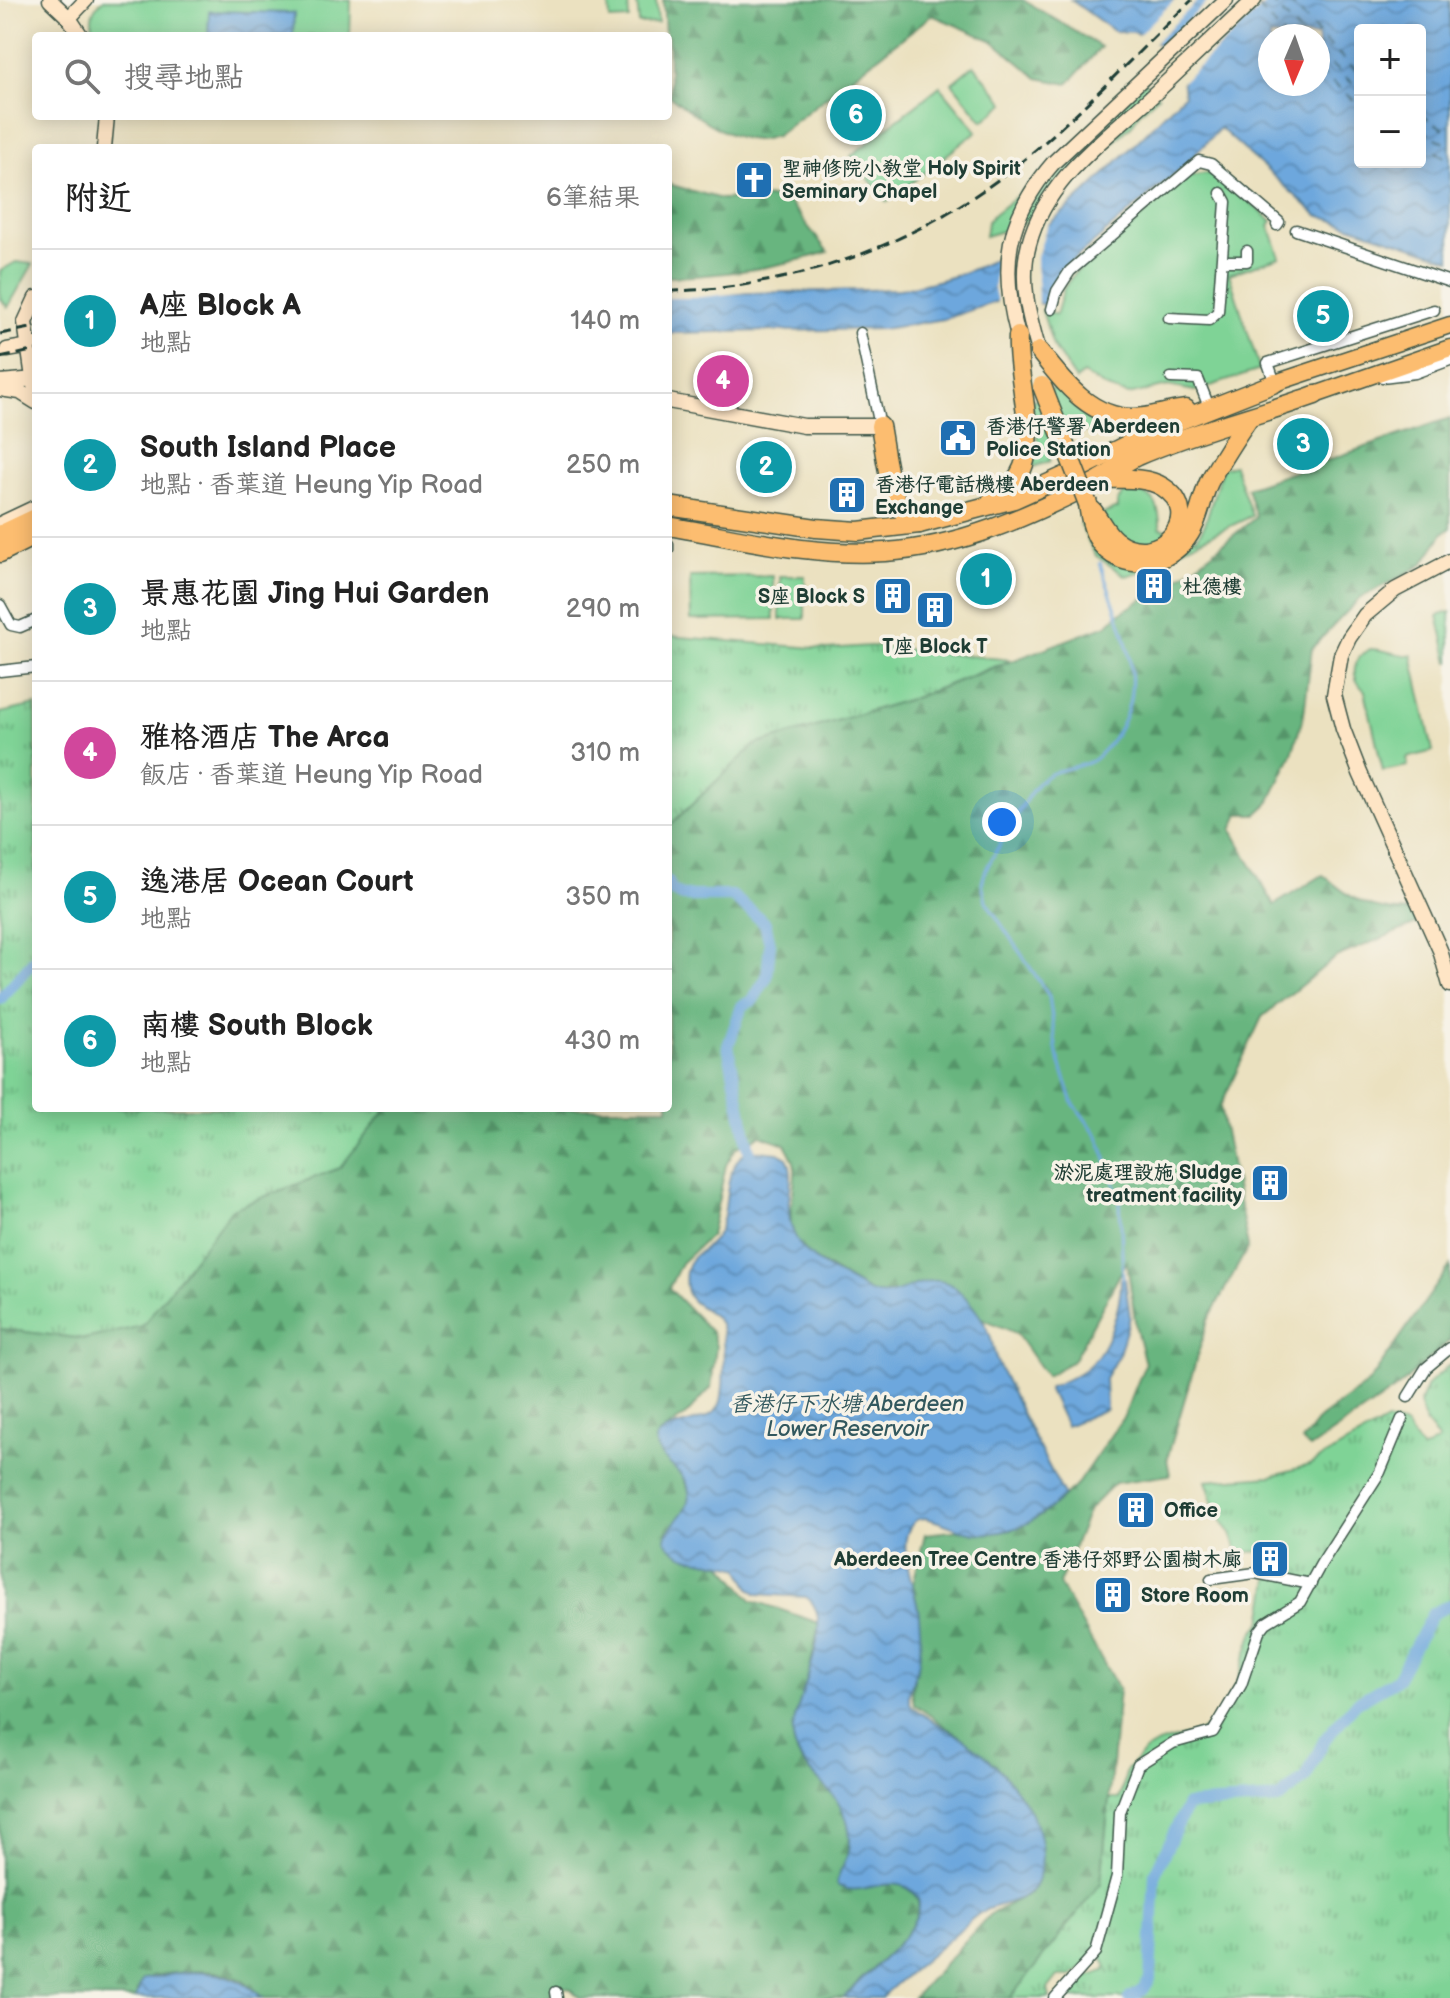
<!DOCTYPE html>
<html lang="zh-TW">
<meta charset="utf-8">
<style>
body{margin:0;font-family:"Balsamiq Sans","LXGW WenKai TC",sans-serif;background:#f2f2f2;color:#222}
.controls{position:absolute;right:24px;top:24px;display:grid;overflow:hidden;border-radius:8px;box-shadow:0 4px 20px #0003}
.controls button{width:72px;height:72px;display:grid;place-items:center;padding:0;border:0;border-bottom:2px solid #e0e0e0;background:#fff;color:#222;font:40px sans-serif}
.compass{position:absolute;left:1258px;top:24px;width:72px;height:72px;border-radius:50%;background:#fff;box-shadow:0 4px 20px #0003;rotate:182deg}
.you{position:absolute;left:1002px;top:822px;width:28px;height:28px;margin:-20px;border:6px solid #fff;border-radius:50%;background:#1a73e8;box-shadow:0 0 0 12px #1a73e833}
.badge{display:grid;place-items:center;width:52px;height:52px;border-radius:50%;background:#1f6fb2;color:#fff;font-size:26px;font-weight:700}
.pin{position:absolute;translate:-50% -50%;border:4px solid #fff;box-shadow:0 2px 8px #0006}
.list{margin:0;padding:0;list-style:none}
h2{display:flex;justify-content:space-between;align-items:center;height:104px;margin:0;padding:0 32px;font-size:34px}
h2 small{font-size:26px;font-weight:400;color:#767676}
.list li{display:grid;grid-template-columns:52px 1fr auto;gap:24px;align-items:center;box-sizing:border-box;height:144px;padding:0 32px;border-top:2px solid #e0e0e0}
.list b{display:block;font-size:30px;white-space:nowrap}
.list p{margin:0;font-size:26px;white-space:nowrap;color:#767676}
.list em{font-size:26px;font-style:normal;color:#767676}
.icon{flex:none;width:44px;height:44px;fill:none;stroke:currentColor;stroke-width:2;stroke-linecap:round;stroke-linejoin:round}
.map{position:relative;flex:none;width:1450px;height:1998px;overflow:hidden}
.search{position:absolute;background:#fff;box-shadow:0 4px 20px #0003;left:32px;top:32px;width:640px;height:88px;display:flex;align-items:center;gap:20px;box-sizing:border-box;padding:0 28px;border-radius:8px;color:#767676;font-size:30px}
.panel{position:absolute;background:#fff;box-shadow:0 4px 20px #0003;left:32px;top:144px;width:640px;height:968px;border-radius:8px}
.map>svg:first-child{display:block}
</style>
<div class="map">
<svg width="1450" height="1998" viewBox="0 0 1450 1998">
<defs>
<pattern id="grass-tufts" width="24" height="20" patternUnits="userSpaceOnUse" patternTransform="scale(2)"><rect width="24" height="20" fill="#7fd396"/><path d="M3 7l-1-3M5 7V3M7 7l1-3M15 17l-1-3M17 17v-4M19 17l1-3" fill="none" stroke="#67ac7b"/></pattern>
<pattern id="forest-firs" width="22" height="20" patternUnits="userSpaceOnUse" patternTransform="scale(2)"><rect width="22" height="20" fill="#67b57f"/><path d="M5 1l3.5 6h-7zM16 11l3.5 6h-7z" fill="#549469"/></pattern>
<pattern id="water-waves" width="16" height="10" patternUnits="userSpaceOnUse" patternTransform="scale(2)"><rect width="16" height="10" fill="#6da7dd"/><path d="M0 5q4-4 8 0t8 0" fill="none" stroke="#5989b4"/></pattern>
</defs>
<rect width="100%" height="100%" fill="#f7f3e8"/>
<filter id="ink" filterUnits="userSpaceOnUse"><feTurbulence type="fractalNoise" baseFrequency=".0125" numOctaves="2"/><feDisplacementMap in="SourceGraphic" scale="16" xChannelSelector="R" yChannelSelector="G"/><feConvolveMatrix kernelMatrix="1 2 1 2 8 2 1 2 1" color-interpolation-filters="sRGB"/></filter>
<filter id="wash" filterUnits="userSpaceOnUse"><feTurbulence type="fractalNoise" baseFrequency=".006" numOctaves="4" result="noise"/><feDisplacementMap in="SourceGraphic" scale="32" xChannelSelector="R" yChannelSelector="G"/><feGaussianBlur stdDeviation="1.8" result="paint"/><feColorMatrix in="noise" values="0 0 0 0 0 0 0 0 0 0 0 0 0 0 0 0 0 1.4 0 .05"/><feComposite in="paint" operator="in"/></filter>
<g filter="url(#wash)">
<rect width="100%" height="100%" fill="#ebe1c0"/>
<!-- grass -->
<g fill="url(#grass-tufts)" stroke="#4f8865" stroke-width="2">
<polygon points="668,636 827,649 870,646 1011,660 914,698 755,745 668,827"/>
<polygon points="36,705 36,1108 387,1108 340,1168 232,1209 143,1327 85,1339 0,1329 0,713"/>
<polygon points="1450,1364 1450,1998 1060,1998 1077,1980 1105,1971 1107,1967 1100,1952 1072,1976 1058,1976 1048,1989 1050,1998 1010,1998 1101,1883 1109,1799 1119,1799 1127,1770 1144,1752 1158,1744 1199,1732 1211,1724 1217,1715 1237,1683 1253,1633 1262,1622 1270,1573 1286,1570 1290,1551 1238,1552 1231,1534 1217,1513 1206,1481 1271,1476 1309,1465 1387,1421 1406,1426 1422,1450 1439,1440 1426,1424 1419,1404 1427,1385"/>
</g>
<!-- forest -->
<g fill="url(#forest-firs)" stroke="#43795a" stroke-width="2">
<path d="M 663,0 L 1023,0 L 1101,47 L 1068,84 L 1038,78 L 993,41 L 932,15 L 776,136 C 770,137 763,140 757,140 C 729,141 690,112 670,96 L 668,36 L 665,36 Z"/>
<path d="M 668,184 L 721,199 L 785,197 L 828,252 C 775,268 724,276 668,277 Z"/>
<path d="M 1450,418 L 1450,529 L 1444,532 L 1422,565 L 1360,598 L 1312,648 L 1304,714 L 1292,754 L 1269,803 L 1257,814 L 1239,814 L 1232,830 L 1274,905 L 1323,875 C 1354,900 1370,913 1413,911 L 1419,923 L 1336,957 L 1262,1017 L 1220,1107 L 1248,1247 L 1208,1320 L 1167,1459 L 1170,1475 L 1115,1483 L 1089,1509 L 1059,1584 L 1119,1690 L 1101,1883 L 1010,1998 L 913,1998 L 989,1915 L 1030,1893 L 997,1766 L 965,1740 L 914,1704 L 912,1691 L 920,1649 L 919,1616 L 913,1584 L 925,1534 L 961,1530 L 990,1533 L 1012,1530 L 1041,1516 L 1075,1487 L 1124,1416 L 1145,1364 L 1136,1328 L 1127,1261 L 1073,1361 L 1046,1376 L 1016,1333 L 981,1318 L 965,1297 L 873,1294 L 808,1255 C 778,1224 796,1203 795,1168 C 795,1160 789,1151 785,1144 L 760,1135 L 736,1148 L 726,1165 L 711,1235 L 681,1263 L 669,1288 L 712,1333 L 716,1346 L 711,1388 L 685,1416 L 657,1435 L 660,1454 L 682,1475 L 690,1493 L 688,1502 L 669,1546 L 695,1559 L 722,1564 L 752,1600 L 819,1623 C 816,1639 813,1656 809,1672 C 804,1694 790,1719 794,1743 C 799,1772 833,1785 845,1811 C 854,1832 849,1845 845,1865 C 843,1872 846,1882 846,1889 C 862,1888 880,1883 896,1884 C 903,1885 913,1890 916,1897 C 933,1926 860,1974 844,1998 L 580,1998 L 571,1989 L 561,1987 L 553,1991 L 549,1998 L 263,1998 C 256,1992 250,1985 243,1981 C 218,1966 179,1972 152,1976 L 137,1991 L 136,1998 L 0,1998 L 0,1329 L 85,1339 L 142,1326 L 232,1209 L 340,1168 L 387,1108 L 668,1108 L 668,827 L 755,745 L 914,698 L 1107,625 L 1119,614 L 1193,568 L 1256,517 L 1247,488 Z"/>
<polygon points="1450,1266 1450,1340 1397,1388 1310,1448 1302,1441 1320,1418 1369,1382"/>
</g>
<!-- green -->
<g fill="#7fd396" stroke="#4f8865" stroke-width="2">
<path d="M 104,0 L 351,0 L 350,36 L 95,36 C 90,21 90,9 104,0 Z"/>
<polygon points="609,0 628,0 629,19 610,20"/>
<polygon points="637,0 656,0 658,23 639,24"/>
<polygon points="974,65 1005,103 983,121 952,83"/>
<polygon points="1142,79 1158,96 1139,113 1132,125 1020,226 985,236 987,222 993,215 1044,174"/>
<polygon points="940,86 977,131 887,202 851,156"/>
<polygon points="1206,173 1223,179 1272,221 1269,225 1280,257 1229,274 1260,370 1195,391 1168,386 1128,395 1107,388 1083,374 1076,380 1053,346 1042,310 1056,315 1064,288 1074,274 1189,176"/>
<polygon points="16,262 33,264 8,307 0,299 0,271"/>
<path d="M 1055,387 L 1079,404 L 1124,421 L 1124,427 L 1103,437 L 1085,431 L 1051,445 L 1050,461 L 1031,468 C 1042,445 1037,423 1030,400 L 1041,399 Z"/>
<path d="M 1234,465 L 1252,516 L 1177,551 L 1167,564 L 1126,576 L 1095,555 L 1080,524 L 1117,508 L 1117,503 L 1123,494 C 1152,489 1160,502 1160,528 L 1197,538 L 1205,524 L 1222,468 Z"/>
<polygon points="773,576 774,619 691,620 690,577"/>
<rect x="780" y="576" width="25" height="43"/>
<polygon points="1450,612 1450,662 1449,662 1438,616"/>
<path d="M 1370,649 C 1385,649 1398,656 1412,655 L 1433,751 L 1407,758 L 1408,766 L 1383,771 L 1365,691 C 1349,677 1352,659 1370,649 Z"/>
</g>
<!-- water -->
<g fill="url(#water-waves)" stroke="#467288" stroke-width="2" fill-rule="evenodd">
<path d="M 1071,0 L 1450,0 L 1450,259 L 1317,215 L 1220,128 L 1185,165 L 1065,267 L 1055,283 L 1047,305 L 1007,298 L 944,319 L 883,329 L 668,333 L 668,295 L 900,289 C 935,283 968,274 999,257 C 1067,221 1128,149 1184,95 L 1181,69 L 1164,47 L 1134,32 L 1114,31 ZM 1360,30 L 1420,30 L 1420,162 L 1360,162 ZM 1270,36 L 1318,36 L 1318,84 L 1270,84 Z"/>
<polygon points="209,11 294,13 293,36 208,36"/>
<path d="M 749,1150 L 778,1153 L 787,1158 C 794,1171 790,1186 789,1200 C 785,1254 827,1267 866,1290 C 896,1307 922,1267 953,1286 C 967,1296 984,1319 990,1335 C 993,1344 994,1355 998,1364 C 1018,1408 1041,1452 1064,1495 C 1037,1524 1001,1541 961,1530 C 949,1526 938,1521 925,1518 L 918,1519 C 890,1537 917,1589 919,1616 C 921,1636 922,1657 915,1676 C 911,1686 906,1695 911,1705 C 914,1711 953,1732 962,1738 C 1004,1766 1060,1828 1036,1884 C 1028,1902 999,1903 983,1911 C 970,1919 958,1932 946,1942 C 924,1961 902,1978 881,1998 L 844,1998 C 859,1976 942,1919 913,1892 C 891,1871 855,1901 836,1884 C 839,1868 851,1857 850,1839 C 849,1786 789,1774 793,1729 C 796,1697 839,1619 806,1597 L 757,1594 L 750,1588 L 739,1568 C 715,1559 680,1565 665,1540 C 669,1524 688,1513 689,1496 C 691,1470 656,1464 655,1439 C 669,1418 714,1428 721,1401 C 724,1388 726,1333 719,1322 C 710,1307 689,1307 686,1288 C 681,1250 706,1256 718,1233 C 732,1207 719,1167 749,1150 Z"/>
<path d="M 1121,1279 L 1125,1279 L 1130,1317 L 1119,1354 L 1105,1378 L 1106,1409 L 1066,1426 L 1048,1388 C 1059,1383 1072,1378 1082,1371 C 1108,1354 1121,1308 1121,1279 Z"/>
<path d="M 186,1972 C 221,1973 236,1974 263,1998 L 136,1998 L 141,1982 L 145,1979 Z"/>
</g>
<!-- pier -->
<g fill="#ebe1c0">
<polygon points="1175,0 1199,0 1151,46 1135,38"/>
<polygon points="1210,0 1270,0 1180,84 1173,62 1157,49"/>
<polygon points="1054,213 1045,231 1037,257 1038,307 1007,302 998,306 994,289 996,254 1032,231"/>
<polygon points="767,290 693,298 668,298 668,291"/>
</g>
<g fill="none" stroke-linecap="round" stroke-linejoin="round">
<!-- stream -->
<path stroke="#6da7dd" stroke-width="3" d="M 1100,563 C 1122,632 1160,697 1097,757 C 1085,769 1057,766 1041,780 C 1027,792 998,849 986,869 L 982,883 L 986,901 L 1049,996 L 1057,1054 L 1073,1103 L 1098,1136 L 1120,1200 L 1123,1279"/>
<!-- canal -->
<g stroke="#6da7dd" stroke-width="12">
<polyline points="668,882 672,891 682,896 732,896 765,923 770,944 767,977 753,1000 742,1006 728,1046 749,1150"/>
<polyline points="0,999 36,958"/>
<polyline points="1130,1998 1143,1990 1150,1979 1155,1873 1187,1805 1279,1799 1305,1778 1325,1739 1356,1703 1397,1679 1433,1613 1450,1605"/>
</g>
<!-- ferry -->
<g stroke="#32585e" stroke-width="2" stroke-dasharray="10 8" stroke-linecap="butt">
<polyline points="1270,0 1303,36"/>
<polyline points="1288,0 1330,46 1360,74"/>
<polyline points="1258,7 1284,36"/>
<polyline points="1318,53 1360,90"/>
<polyline points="1318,71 1360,105"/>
<polyline points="1420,114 1450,133"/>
<polyline points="1420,129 1450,146"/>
<polyline points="1420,143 1450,160"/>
</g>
</g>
</g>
<g filter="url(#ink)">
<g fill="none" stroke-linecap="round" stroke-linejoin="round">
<defs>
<g id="street">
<polyline points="1296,230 1450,282"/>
<polyline points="1223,261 1247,261 1247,251"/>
<polyline points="1052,309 1057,291 1070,271 1199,161 1211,164 1279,222 1277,225"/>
<polyline points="1169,318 1209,320 1218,312 1226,202 1221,193"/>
<polyline points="860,333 880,426"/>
<polyline points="1382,377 1415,373 1450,360"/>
<polyline points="1171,378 1198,379 1209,407"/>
<polyline points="1275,383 1268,363 1434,310"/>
<polyline points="668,544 668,550"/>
<polyline points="0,605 11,625 20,627 36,620"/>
<polyline points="0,671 36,667"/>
<polyline points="1408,1397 1426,1368 1450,1348"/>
<polyline points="1211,1579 1255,1573 1311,1584"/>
<polyline points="556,1992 557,1998"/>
<polyline points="1055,1998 1096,1952 1117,1876 1120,1812 1138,1765 1173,1743 1213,1732 1241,1685 1259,1632 1266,1623 1300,1602 1321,1564 1380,1472 1402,1419"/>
</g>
<g id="secondary">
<polyline points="50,0 69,18 81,36"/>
<polyline points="69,18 86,0"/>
<polyline points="104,148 107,116"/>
<polyline points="36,298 25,322 36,399"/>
<path d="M 1018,336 C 999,267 1006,217 1054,162 L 1226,0"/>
<polyline points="7,350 36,345"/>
<path d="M 1039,351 C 1029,317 1019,280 1029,244 C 1046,179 1105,139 1152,96 C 1186,64 1220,32 1254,0"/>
<polyline points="0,382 36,379"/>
<polyline points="0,389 20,392 36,402"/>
<polyline points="668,401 804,426 880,426"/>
<polyline points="0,524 36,507"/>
<polyline points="1450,561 1395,590 1365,615 1349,638 1341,655 1334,695 1343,729 1360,773 1440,950 1450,985"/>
</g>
<g id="primary">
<polyline points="1275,383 1450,325"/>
<polyline points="1315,395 1450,348"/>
</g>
<g id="highway">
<path d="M 1039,351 C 1064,383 1091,419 1135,418 C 1152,417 1169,411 1186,409"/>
<path d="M 880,426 C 886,454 889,515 919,524"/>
<path d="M 991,501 C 1001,493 1013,485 1019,475 C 1040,442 1015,376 1018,336"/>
<path d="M 1088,504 C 1091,528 1097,549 1121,559 C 1152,570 1183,553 1195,523 C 1201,509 1203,495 1209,482 C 1221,459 1234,440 1248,419"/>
<polyline points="668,506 816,528 858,531 919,524 1014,499 1067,475 1160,428 1275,383"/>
<path d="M 1093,511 C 1100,520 1106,534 1116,541 C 1158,572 1207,515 1163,487 C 1146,476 1121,479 1101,479"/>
<path d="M 668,526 C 739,538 812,557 885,552 C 961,547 1029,516 1096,482 C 1110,475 1122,463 1137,456 C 1195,431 1256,416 1315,395"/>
<polyline points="0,535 36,518"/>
<polyline points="0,553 36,535"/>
</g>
</defs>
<!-- street casing -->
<use href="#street" stroke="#3e5649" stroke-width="13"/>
<!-- secondary casing -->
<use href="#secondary" stroke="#3e5649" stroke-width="17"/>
<!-- primary casing -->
<use href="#primary" stroke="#3e5649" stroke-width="19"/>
<!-- highway casing -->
<use href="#highway" stroke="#3e5649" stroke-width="21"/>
<!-- street -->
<use href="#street" stroke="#fff" stroke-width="10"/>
<!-- secondary -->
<use href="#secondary" stroke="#fee5c5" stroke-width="14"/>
<!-- primary -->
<use href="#primary" stroke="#fcbd6f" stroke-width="16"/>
<!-- highway -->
<use href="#highway" stroke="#fcbd6f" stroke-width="18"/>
<!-- rail -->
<g stroke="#1f3d34" stroke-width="3" stroke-dasharray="12 6" stroke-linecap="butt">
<path d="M 668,291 C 794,289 911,247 1011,170 C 1075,120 1133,56 1192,0"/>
<polyline points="0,334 36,327"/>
<polyline points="0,358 36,350"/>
</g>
<defs>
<polyline id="highway-bridge" points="1042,386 1088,504"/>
</defs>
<!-- highway-bridge casing -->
<use href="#highway-bridge" stroke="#3e5649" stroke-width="21" stroke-linecap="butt"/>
<!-- highway-bridge -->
<use href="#highway-bridge" stroke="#fcbd6f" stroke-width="18"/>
</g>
</g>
<!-- icons -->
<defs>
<symbol id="church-square" viewBox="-11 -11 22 22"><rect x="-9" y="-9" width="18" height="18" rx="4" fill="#1f6fb2" stroke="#f7f3e8"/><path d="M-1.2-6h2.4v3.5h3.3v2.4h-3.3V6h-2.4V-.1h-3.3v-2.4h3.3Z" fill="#fff"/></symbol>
<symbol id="civic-square" viewBox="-11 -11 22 22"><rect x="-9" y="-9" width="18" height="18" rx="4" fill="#1f6fb2" stroke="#f7f3e8"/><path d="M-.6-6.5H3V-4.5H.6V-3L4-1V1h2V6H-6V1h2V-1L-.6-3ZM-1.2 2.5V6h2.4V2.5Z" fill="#fff"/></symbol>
<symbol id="building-square" viewBox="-11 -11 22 22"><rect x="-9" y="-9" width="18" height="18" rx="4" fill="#1f6fb2" stroke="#f7f3e8"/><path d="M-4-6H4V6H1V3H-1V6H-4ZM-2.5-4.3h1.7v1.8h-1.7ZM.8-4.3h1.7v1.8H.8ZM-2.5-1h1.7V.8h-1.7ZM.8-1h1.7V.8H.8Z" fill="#fff"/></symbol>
</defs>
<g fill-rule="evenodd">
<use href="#church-square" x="732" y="158" width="44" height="44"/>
<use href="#civic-square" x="936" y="416" width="44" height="44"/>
<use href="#building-square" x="825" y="473" width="44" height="44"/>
<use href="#building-square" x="1132" y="564" width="44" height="44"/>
<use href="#building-square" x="871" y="574" width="44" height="44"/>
<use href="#building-square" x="913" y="588" width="44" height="44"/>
<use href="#building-square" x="1248" y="1161" width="44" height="44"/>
<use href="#building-square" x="1114" y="1488" width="44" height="44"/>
<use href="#building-square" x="1248" y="1537" width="44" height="44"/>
<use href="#building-square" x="1091" y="1573" width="44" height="44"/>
</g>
<g text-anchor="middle" stroke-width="7" stroke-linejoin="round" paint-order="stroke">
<!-- poi labels -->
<g font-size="20" font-weight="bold" fill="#1f3d34" stroke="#f7f3e8" text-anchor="start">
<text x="782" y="175">聖神修院小教堂 Holy Spirit<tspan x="782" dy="23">Seminary Chapel</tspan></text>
<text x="986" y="433">香港仔警署 Aberdeen<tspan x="986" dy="23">Police Station</tspan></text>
<text x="875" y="491">香港仔電話機樓 Aberdeen<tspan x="875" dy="23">Exchange</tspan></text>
<text x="1182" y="593">杜德樓</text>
<text x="865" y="603" text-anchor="end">S座 Block S</text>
<text x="935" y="653" text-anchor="middle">T座 Block T</text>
<text x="1242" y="1179" text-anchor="end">淤泥處理設施 Sludge<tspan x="1242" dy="23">treatment facility</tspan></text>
<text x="1164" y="1517">Office</text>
<text x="1242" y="1566" text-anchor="end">Aberdeen Tree Centre 香港仔郊野公園樹木廊</text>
<text x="1141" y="1602">Store Room</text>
</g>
<!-- water labels -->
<g font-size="22" font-style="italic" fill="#32585e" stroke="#f7f3e8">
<text x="847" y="1411">香港仔下水塘 Aberdeen<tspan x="847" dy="25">Lower Reservoir</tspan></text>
</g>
</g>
</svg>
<div class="controls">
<button>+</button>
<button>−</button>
</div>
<svg class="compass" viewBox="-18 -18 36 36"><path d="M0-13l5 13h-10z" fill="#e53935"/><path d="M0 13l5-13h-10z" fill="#767676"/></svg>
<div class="you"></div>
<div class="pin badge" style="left:986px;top:579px;background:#0f9aa8">1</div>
<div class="pin badge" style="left:766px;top:467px;background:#0f9aa8">2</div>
<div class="pin badge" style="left:1303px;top:444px;background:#0f9aa8">3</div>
<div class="pin badge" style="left:723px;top:381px;background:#d1479c">4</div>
<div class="pin badge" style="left:1323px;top:316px;background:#0f9aa8">5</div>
<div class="pin badge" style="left:856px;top:115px;background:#0f9aa8">6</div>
<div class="search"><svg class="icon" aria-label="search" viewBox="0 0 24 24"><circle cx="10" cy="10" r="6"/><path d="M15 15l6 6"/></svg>搜尋地點</div>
<section class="panel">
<h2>附近<small>6筆結果</small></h2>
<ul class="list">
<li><span class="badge" style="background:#0f9aa8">1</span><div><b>A座 Block A</b><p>地點</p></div><em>140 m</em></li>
<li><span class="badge" style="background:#0f9aa8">2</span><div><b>South Island Place</b><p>地點 · 香葉道 Heung Yip Road</p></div><em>250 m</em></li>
<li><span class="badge" style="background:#0f9aa8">3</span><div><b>景惠花園 Jing Hui Garden</b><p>地點</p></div><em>290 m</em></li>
<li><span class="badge" style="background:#d1479c">4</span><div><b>雅格酒店 The Arca</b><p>飯店 · 香葉道 Heung Yip Road</p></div><em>310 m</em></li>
<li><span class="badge" style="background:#0f9aa8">5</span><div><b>逸港居 Ocean Court</b><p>地點</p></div><em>350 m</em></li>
<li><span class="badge" style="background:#0f9aa8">6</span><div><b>南樓 South Block</b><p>地點</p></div><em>430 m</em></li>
</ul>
</section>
</div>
